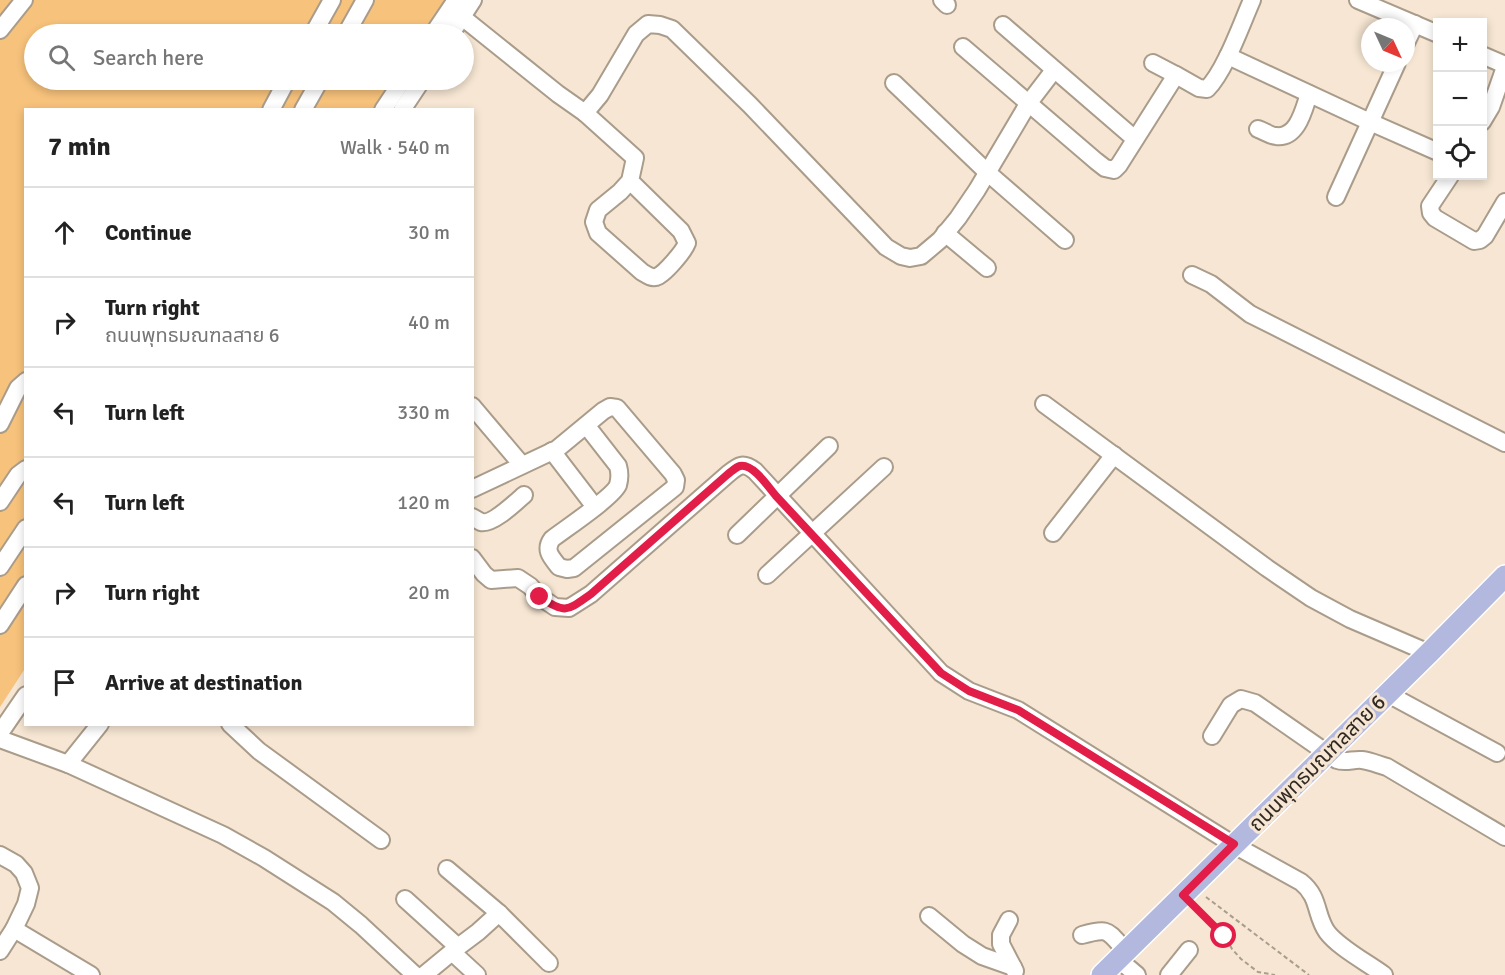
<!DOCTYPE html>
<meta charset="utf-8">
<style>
body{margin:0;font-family:Signika,"Noto Sans Thai",sans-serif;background:#f6f6f6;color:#222}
.controls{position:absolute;right:18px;top:18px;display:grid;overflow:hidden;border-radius:0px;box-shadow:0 3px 9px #0003}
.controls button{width:54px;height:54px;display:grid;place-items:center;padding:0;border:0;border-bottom:2px solid #e0e0e0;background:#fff;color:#222;font:30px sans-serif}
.compass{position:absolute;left:1361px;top:18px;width:54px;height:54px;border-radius:50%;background:#fff;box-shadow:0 3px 9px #0003;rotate:134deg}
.stop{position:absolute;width:18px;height:18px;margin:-14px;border:4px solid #e11d48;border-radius:50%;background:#fff}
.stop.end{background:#e11d48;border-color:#fff;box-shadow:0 2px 6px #0008}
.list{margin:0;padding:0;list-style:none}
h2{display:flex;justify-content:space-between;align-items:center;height:78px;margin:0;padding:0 24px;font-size:26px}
h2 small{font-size:20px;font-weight:400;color:#767676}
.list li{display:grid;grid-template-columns:39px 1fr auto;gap:18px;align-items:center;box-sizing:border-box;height:90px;padding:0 24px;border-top:2px solid #e0e0e0}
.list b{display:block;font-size:22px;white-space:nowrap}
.list p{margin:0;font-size:20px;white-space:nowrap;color:#767676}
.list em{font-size:20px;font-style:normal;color:#767676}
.icon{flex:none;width:33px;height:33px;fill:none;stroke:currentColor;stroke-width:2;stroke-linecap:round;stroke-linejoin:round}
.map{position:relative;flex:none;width:1505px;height:975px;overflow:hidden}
.search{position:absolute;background:#fff;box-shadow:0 3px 9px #0003;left:24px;top:24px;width:450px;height:66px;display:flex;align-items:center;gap:15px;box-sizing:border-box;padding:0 21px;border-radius:33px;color:#767676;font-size:22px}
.panel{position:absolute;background:#fff;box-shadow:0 3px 9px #0003;left:24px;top:108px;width:450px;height:618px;border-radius:0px}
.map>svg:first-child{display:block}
</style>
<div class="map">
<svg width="1505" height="975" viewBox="0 0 1505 975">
<rect width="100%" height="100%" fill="#f6e6d3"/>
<!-- green -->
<polygon fill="#f7c27b" points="0,0 453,0 431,34 34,34 34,80 402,80 383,109 26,110 26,667 0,707"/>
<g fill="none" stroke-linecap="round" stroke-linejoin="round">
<defs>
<g id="minor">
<polyline points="942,0 947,5"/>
<polyline points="1358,0 1438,34"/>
<polyline points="462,17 558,94 585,113 600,95 636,34 648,24 660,25 672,29 750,105 886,247 901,256 910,258 921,256 940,240 958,218 977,190 1028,104 1054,70"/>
<polyline points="1003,25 1135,139"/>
<polyline points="0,30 24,0"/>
<polyline points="313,34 332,0"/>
<polyline points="346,34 365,0"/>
<polyline points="433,34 456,0"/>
<polyline points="451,34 473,0"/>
<polyline points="1406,43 1415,24"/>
<path d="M 963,47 L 1096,161 L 1105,168 L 1114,170 L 1119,165 L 1176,75 L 1199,88 L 1207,89 C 1225,71 1241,25 1252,0"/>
<polyline points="1482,55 1505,65"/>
<polyline points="1228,56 1370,122 1438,152"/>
<polyline points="1153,63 1176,75"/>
<polyline points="894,83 988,173 1065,240"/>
<polyline points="271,110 287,80"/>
<polyline points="303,110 320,80"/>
<polyline points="383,110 403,80"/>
<polyline points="402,110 422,80"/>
<path d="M 585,113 L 635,158 L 630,181 L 620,192 L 598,210 L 594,222 L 598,233 L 642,272 C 647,275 651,278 656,277 C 664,275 684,251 687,243 L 681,231 L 630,181"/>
<polyline points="1482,122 1491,107 1505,67"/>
<path d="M 1258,129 C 1264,131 1271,136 1276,136 C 1298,139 1304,108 1309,94"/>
<polyline points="1450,176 1430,206 1431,213 1435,218 1474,241 1480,240 1485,236 1505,202"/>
<polyline points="1336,197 1397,63"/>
<polyline points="945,233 987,268"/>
<polyline points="1192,275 1211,284 1250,314 1505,443"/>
<polyline points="1044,404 1267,568 1311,598 1350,619 1429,653"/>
<polyline points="472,406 522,465"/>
<polyline points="0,424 18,388 26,381"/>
<polyline points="552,451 595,507"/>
<path d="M 472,489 L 557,449 L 603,411 L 610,407 L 617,408 L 673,474 L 676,480 L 675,487 L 574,568 L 567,569 L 559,567 C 551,557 544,550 552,539 C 565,529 613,497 618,485 C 620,478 620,473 618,466 L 586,425"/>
<polyline points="0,502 18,475 26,469"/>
<path d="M 472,517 C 474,518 479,521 481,522 C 492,525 516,502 524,495"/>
<polyline points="1053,533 1114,455"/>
<polyline points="737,535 829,446"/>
<path d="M 472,558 L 484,574 L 491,580 L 518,578 L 530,586 L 540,597 L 555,607 L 569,608 L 591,594 L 728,474 C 739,465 743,462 755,471 L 941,673 L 969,691 L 1018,710 L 1234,845 L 1301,882 C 1320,897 1315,915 1327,932 C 1339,948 1368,963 1384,975"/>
<polyline points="0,567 26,528"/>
<polyline points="767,575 884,467"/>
<polyline points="0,625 26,585"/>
<polyline points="1388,694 1497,753"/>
<polyline points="230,724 259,751 381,840"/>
<polyline points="0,733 26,695"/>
<path d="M 1212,736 L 1231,705 L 1241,699 L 1255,703 L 1337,760 C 1345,763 1354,759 1362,760 C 1371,761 1379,765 1387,767 L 1505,837"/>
<polyline points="0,739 68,764 223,835 264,858 333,902 361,925 415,975"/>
<polyline points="68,764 100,724"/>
<polyline points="0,855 16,864 24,873 30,888 26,904 14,929 91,975"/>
<polyline points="447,869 499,913 478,932 458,947"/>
<polyline points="405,899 458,947 424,975"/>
<polyline points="499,913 549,963"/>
<polyline points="929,916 963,944 982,956 1013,967"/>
<polyline points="1009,920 1001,935 1001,944 1015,971"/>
<path d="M 1082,935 C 1110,927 1107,931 1126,951"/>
<polyline points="0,951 14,929"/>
<polyline points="452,952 477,975"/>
<polyline points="1118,959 1137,975"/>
<polyline points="1169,975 1189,950"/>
</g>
<polyline id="major" points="1102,975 1429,653 1505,576"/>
</defs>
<!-- minor casing -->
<use href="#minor" stroke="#aa9c8a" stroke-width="20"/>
<!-- major casing -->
<use href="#major" stroke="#fff" stroke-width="24"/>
<!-- path -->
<g stroke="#a99d8e" stroke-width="2" stroke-dasharray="4.5 3" stroke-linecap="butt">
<polyline points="1206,897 1309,975"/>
<polyline points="1195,907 1225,936 1232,949 1241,959 1258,972 1275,975"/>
</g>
<!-- minor -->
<use href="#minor" stroke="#fff" stroke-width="16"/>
<!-- major -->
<use href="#major" stroke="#b3b9de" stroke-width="21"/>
</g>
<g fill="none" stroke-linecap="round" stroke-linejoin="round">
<!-- route -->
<path stroke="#e11d48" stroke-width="8" d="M 540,597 C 566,615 568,610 591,594 L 728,474 C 732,471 736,467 740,466 C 753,463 769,488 776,496 L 941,673 L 969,691 L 1018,710 L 1234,844 L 1183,895 L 1224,936"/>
</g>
<g text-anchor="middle" stroke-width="6" stroke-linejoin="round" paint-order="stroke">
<!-- street labels -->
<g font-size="21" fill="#302a23" stroke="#f6e6d3">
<text transform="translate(1317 763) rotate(-45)" y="7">ถนนพุทธมณฑลสาย 6</text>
</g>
</g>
</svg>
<div class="controls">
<button>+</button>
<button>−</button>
<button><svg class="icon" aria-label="locate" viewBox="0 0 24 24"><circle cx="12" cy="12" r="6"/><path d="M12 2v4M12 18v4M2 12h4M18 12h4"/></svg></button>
</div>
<svg class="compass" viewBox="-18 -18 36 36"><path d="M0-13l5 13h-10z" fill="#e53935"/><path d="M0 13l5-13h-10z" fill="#767676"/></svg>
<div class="stop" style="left:1224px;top:936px"></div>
<div class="stop end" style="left:540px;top:597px"></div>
<div class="search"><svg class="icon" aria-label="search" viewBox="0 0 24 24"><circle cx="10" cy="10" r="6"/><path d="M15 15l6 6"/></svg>Search here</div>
<section class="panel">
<h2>7 min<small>Walk · 540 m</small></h2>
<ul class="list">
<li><svg class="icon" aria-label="ahead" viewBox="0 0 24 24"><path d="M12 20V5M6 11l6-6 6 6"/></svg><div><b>Continue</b></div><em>30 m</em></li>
<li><svg class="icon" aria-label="right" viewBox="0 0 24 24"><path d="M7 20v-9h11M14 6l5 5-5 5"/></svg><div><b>Turn right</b><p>ถนนพุทธมณฑลสาย 6</p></div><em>40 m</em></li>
<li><svg class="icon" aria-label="left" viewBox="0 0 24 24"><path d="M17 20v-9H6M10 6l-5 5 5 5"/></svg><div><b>Turn left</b></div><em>330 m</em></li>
<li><svg class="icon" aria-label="left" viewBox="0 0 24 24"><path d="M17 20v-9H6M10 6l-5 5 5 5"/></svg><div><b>Turn left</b></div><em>120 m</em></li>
<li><svg class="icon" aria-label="right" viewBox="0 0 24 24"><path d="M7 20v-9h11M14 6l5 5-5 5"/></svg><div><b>Turn right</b></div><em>20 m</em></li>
<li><svg class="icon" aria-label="arrive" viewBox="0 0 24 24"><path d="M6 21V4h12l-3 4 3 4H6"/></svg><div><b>Arrive at destination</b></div></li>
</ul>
</section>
</div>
